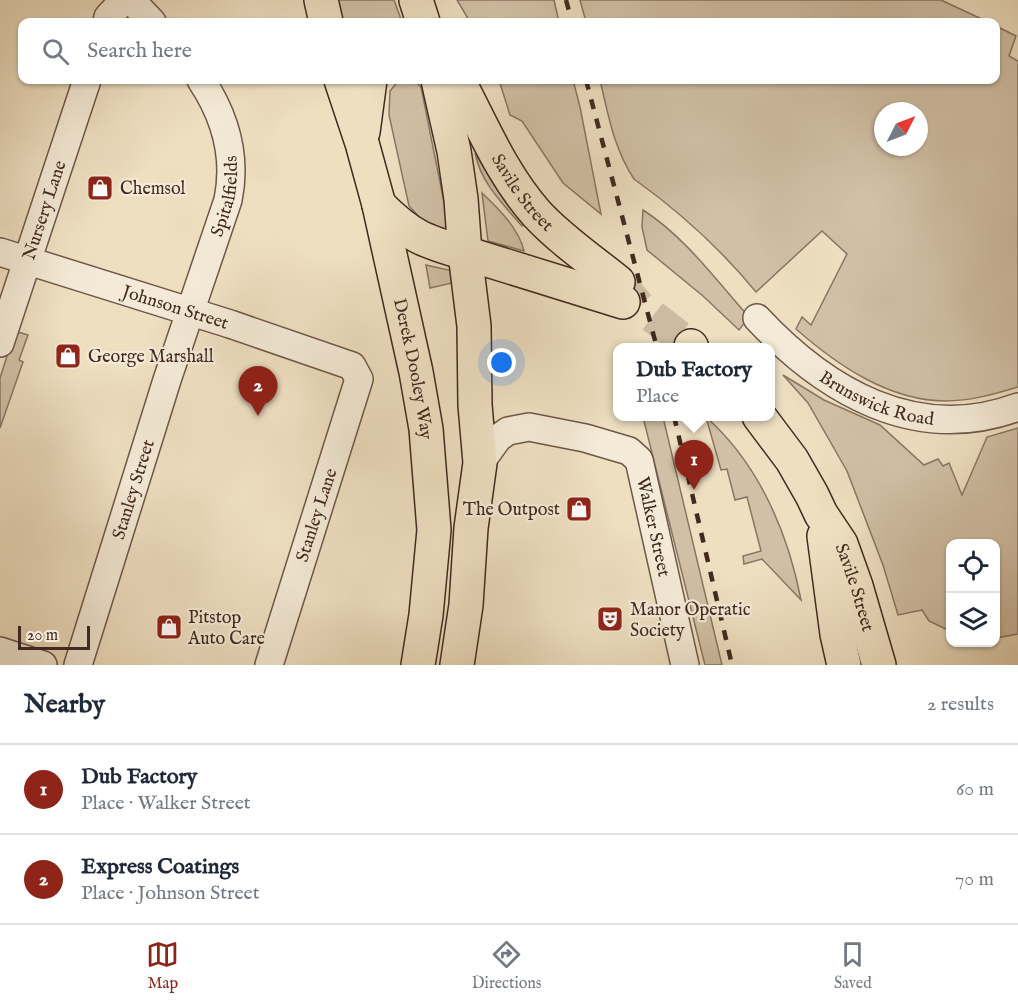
<!DOCTYPE html>
<meta charset="utf-8">
<style>
body{margin:0;font-family:"IM FELL English",serif;background:#f6f6f7;color:#1f2937}
.controls{position:absolute;right:18px;bottom:18px;display:grid;overflow:hidden;border-radius:12px;box-shadow:0 2px 4px #0004}
.controls button{width:54px;height:54px;display:grid;place-items:center;padding:0;border:0;border-bottom:2px solid #e0e1e3;background:#fff;color:#1f2937;font:30px sans-serif}
.compass{position:absolute;left:874px;top:102px;width:54px;height:54px;border-radius:50%;background:#fff;box-shadow:0 2px 4px #0004;rotate:48deg}
.scale{position:absolute;left:18px;bottom:15px;width:72px;box-sizing:border-box;padding-left:6px;border:3px solid #432a20;border-top:0;font-size:16px;line-height:21px;white-space:nowrap;color:#432a20;-webkit-text-stroke:4px #f4ead7;paint-order:stroke}
.you{position:absolute;left:502px;top:363px;width:21px;height:21px;margin:-15px;border:4px solid #fff;border-radius:50%;background:#1a73e8;box-shadow:0 0 0 9px #1a73e833}
.badge{display:grid;place-items:center;width:39px;height:39px;border-radius:50%;background:#8f2418;color:#fff;font-size:20px;font-weight:700}
.pin{position:absolute;translate:-50% -50px;filter:drop-shadow(0 2px 3px #0008)}
.pin::after{content:'';position:absolute;top:32px;width:21px;height:18px;background:inherit;clip-path:polygon(0 0,100% 0,50% 100%)}
.popup{position:absolute;left:613px;top:343px;width:162px;height:78px;box-sizing:border-box;display:grid;place-content:center;border-radius:12px;background:#fff;filter:drop-shadow(0 2px 4px #0005);font-size:20px;white-space:nowrap;color:#747a83}
.popup b{font-size:22px;color:#1f2937}
.popup::after{content:'';position:absolute;left:50%;top:100%;margin-left:-12px;border:12px solid transparent;border-top-color:#fff}
.list{margin:0;padding:0;list-style:none}
h2{display:flex;justify-content:space-between;align-items:center;height:78px;margin:0;padding:0 24px;font-size:26px}
h2 small{font-size:20px;font-weight:400;color:#747a83}
.list li{display:grid;grid-template-columns:39px 1fr auto;gap:18px;align-items:center;box-sizing:border-box;height:90px;padding:0 24px;border-top:2px solid #e0e1e3}
.list b{display:block;font-size:22px;white-space:nowrap}
.list p{margin:0;font-size:20px;white-space:nowrap;color:#747a83}
.list em{font-size:20px;font-style:normal;color:#747a83}
.icon{flex:none;width:33px;height:33px;fill:none;stroke:currentColor;stroke-width:2;stroke-linecap:round;stroke-linejoin:round}
.map{position:relative;flex:none;width:1018px;height:665px;overflow:hidden}
.search{position:absolute;background:#fff;box-shadow:0 2px 4px #0004;left:18px;right:18px;top:18px;height:66px;display:flex;align-items:center;gap:15px;box-sizing:border-box;padding:0 21px;border-radius:12px;color:#747a83;font-size:22px}
.sheet{height:258px;background:#fff}
nav{display:flex;justify-content:space-around;align-items:center;box-sizing:border-box;height:84px;border-top:2px solid #e0e1e3;background:#fff;font-size:16px;color:#747a83}
nav a{display:grid;justify-items:center;gap:3px}
nav .on{color:#8f2418}
.map>svg:first-child{display:block}
</style>
<div class="map">
<svg width="1018" height="665" viewBox="0 0 1018 665">
<rect width="100%" height="100%" fill="#eedfc1"/>
<filter id="stains"><feTurbulence type="fractalNoise" baseFrequency=".00333" numOctaves="4"/><feColorMatrix values="0 0 0 0 .2 0 0 0 0 .09 0 0 0 0 .02 0 0 0 .5 -.17"/></filter>
<radialGradient id="worn" r=".72"><stop offset=".6" stop-color="#630" stop-opacity="0"/><stop offset="1" stop-color="#630" stop-opacity=".3"/></radialGradient>
<!-- green -->
<g fill="#d1c0a6" stroke="#8a7563" stroke-width="1.5" fill-rule="evenodd">
<polygon points="337,0 394,0 402,22 342,22"/>
<polygon points="457,0 554,0 559,22 470,22"/>
<polygon points="580,0 941,0 988,22 586,22"/>
<path d="M 996,26 L 1016,36 L 1009,56 L 1018,61 L 1018,387 C 995,394 970,401 946,401 C 889,401 837,365 796,329 L 802,317 L 811,325 L 847,254 L 822,231 L 756,292 C 720,248 680,212 634,179 C 614,149 608,114 600,80 L 996,80 ZM 883,111 L 919,111 L 919,147 L 883,147 Z"/>
<polygon points="399,80 414,80 421,87 450,232 425,223 409,206 389,115 390,91"/>
<polygon points="499,80 573,80 580,107 601,214 563,183 522,121 510,115"/>
<path d="M 475,153 L 498,191 L 524,223 L 522,226 C 502,203 481,183 475,153 Z"/>
<path d="M 482,193 C 499,209 519,229 524,251 L 488,241 Z"/>
<path d="M 643,210 C 685,237 716,280 749,317 L 739,330 L 703,296 L 647,250 L 642,227 Z"/>
<polygon points="426,265 453,271 452,283 430,288"/>
<polygon points="15,331 28,335 19,360 23,362 0,428 0,378"/>
<polygon points="783,375 824,400 880,425 924,465 938,459 943,466 949,463 962,495 987,437 1018,428 1018,634 996,638 996,544 950,544 950,631 929,621 922,610 898,615 883,565 847,471 808,403"/>
<polygon points="643,417 663,417 722,665 705,665"/>
<path d="M 706,417 C 758,463 788,532 801,600 L 762,559 L 744,564 L 743,556 L 761,551 L 747,497 L 735,500 L 727,469 L 721,470 Z"/>
</g>
<g fill="none" stroke-linecap="round" stroke-linejoin="round">
<!-- primary-tunnel -->
<polyline stroke="#ccbba1" stroke-width="33" stroke-dasharray="33 16" stroke-linecap="butt" points="618,282 639,306 691,346"/>
<defs>
<g id="minor">
<polyline points="131,0 152,22"/>
<polyline points="107,22 108,17 124,0"/>
<path id="s1" d="M 0,252 L 230,324 L 352,366 L 359,379 L 269,665"/>
<path id="s2" d="M 757,318 C 825,391 916,445 1018,407"/>
<path id="s3" d="M 0,343 L 87,80"/>
<path id="s4" d="M 480,463 L 498,438 L 508,431 L 529,427 L 585,438 L 629,451 L 639,460 L 685,665"/>
<polyline points="0,651 43,665"/>
<path id="s5" d="M 78,665 L 167,380 L 228,200 C 237,156 225,116 201,80"/>
</g>
<g id="primary">
<path id="s6" d="M 458,80 C 482,125 502,175 537,214 C 561,240 591,260 618,282"/>
<polyline points="465,253 623,302"/>
<polyline points="691,346 692,348"/>
<path id="s7" d="M 759,416 L 792,460 L 812,495 L 821,514 L 841,544 L 856,586 L 879,665"/>
<polyline points="824,536 837,634 844,665"/>
</g>
<g id="trunk">
<polyline points="321,0 326,22"/>
<polyline points="416,0 423,22"/>
<path id="s8" d="M 341,80 L 362,143 L 379,205 L 416,372 L 426,429 L 434,530 L 426,615 L 418,665"/>
<polyline points="438,80 454,151 461,199 465,253 474,326 475,405 480,463 471,528 466,605 457,665"/>
<polyline points="363,132 370,80"/>
<path d="M 379,205 C 410,236 423,241 465,253"/>
</g>
</defs>
<!-- minor casing -->
<use href="#minor" stroke="#6e5748" stroke-width="30"/>
<!-- primary casing -->
<use href="#primary" stroke="#432a20" stroke-width="36"/>
<!-- trunk casing -->
<use href="#trunk" stroke="#432a20" stroke-width="36"/>
<!-- minor -->
<use href="#minor" stroke="#f4ead7" stroke-width="27"/>
<!-- primary -->
<use href="#primary" stroke="#eedfc1" stroke-width="33"/>
<!-- trunk -->
<use href="#trunk" stroke="#eedfc1" stroke-width="33"/>
<!-- rail -->
<g stroke="#432a20" stroke-width="4.5" stroke-dasharray="10 10" stroke-linecap="butt">
<polyline points="566,0 572,22"/>
<polyline points="586,80 657,348"/>
<polyline points="674,416 732,665"/>
</g>
</g>
<!-- icons -->
<defs>
<symbol id="shop-square" viewBox="-11 -11 22 22"><rect x="-9" y="-9" width="18" height="18" rx="4" fill="#8f2418" stroke="#f4ead7"/><path d="M-5-2.5h2.3a2.7 3.5 0 0 1 5.4 0H5L5.5 6h-11ZM-1.5-2.5h3a1.5 2.3 0 0 0-3 0Z" fill="#fff"/></symbol>
<symbol id="theatre-square" viewBox="-11 -11 22 22"><rect x="-9" y="-9" width="18" height="18" rx="4" fill="#8f2418" stroke="#f4ead7"/><path d="M-5-5.5Q0-4 5-5.5V0Q5 5 0 6Q-5 5-5 0ZM-3.3-2.5H-1v1.5H-3.3ZM1-2.5H3.3v1.5H1ZM-2.8 1Q0 5.5 2.8 1Z" fill="#fff"/></symbol>
</defs>
<g fill-rule="evenodd">
<use href="#shop-square" x="85" y="173" width="30" height="30"/>
<use href="#shop-square" x="53" y="341" width="30" height="30"/>
<use href="#shop-square" x="564" y="494" width="30" height="30"/>
<use href="#theatre-square" x="595" y="604" width="30" height="30"/>
<use href="#shop-square" x="154" y="612" width="30" height="30"/>
</g>
<g text-anchor="middle" stroke-width="4.5" stroke-linejoin="round" paint-order="stroke">
<!-- poi labels -->
<g font-size="18" fill="#432a20" stroke="#f4ead7" text-anchor="start">
<text x="120" y="194">Chemsol</text>
<text x="88" y="362">George Marshall</text>
<text x="560" y="515" text-anchor="end">The Outpost</text>
<text x="630" y="615">Manor Operatic<tspan x="630" dy="21">Society</tspan></text>
<text x="188" y="623">Pitstop<tspan x="188" dy="21">Auto Care</tspan></text>
</g>
<!-- street labels -->
<g font-size="18" fill="#432a20" stroke="#f4ead7">
<text dy="6" stroke="none"><textPath href="#s6" startOffset="130">Savile Street</textPath></text>
<text dy="6" stroke="none"><textPath href="#s5" startOffset="492">Spitalfields</textPath></text>
<text dy="6" stroke="none"><textPath href="#s3" startOffset="140">Nursery Lane</textPath></text>
<text dy="6" stroke="none"><textPath href="#s1" startOffset="184">Johnson Street</textPath></text>
<text dy="6" stroke="none"><textPath href="#s8" startOffset="298">Derek Dooley Way</textPath></text>
<text dy="6" stroke="none"><textPath href="#s2" startOffset="147">Brunswick Road</textPath></text>
<text dy="6" stroke="none"><textPath href="#s5" startOffset="184">Stanley Street</textPath></text>
<text transform="translate(316 515) rotate(-72)" y="6">Stanley Lane</text>
<text dy="6" stroke="none"><textPath href="#s4" startOffset="249">Walker Street</textPath></text>
<text dy="6" stroke="none"><textPath href="#s7" startOffset="198">Savile Street</textPath></text>
</g>
</g>
<rect width="100%" height="100%" filter="url(#stains)"/>
<rect width="100%" height="100%" fill="url(#worn)"/>
</svg>
<div class="controls">
<button><svg class="icon" aria-label="locate" viewBox="0 0 24 24"><circle cx="12" cy="12" r="6"/><path d="M12 2v4M12 18v4M2 12h4M18 12h4"/></svg></button>
<button><svg class="icon" aria-label="layers" viewBox="0 0 24 24"><path d="M12 4l9 5-9 5-9-5zM3 14l9 5 9-5"/></svg></button>
</div>
<svg class="compass" viewBox="-18 -18 36 36"><path d="M0-13l5 13h-10z" fill="#e53935"/><path d="M0 13l5-13h-10z" fill="#747a83"/></svg>
<div class="scale">20 m</div>
<div class="you"></div>
<div class="pin badge" style="left:694px;top:490px">1</div>
<div class="popup"><b>Dub Factory</b>Place</div>
<div class="pin badge" style="left:258px;top:416px">2</div>
<div class="search"><svg class="icon" aria-label="search" viewBox="0 0 24 24"><circle cx="10" cy="10" r="6"/><path d="M15 15l6 6"/></svg>Search here</div>
</div>
<section class="sheet">
<h2>Nearby<small>2 results</small></h2>
<ul class="list">
<li><span class="badge">1</span><div><b>Dub Factory</b><p>Place · Walker Street</p></div><em>60 m</em></li>
<li><span class="badge">2</span><div><b>Express Coatings</b><p>Place · Johnson Street</p></div><em>70 m</em></li>
</ul>
</section>
<nav>
<a class="on"><svg class="icon" aria-label="map" viewBox="0 0 24 24"><path d="M3 6l6-2 6 2 6-2v14l-6 2-6-2-6 2zM9 4v14M15 6v14"/></svg>Map</a>
<a><svg class="icon" aria-label="directions" viewBox="0 0 24 24"><path d="M12 3l9 9-9 9-9-9zM9 14v-3h6M13 9l2 2-2 2"/></svg>Directions</a>
<a><svg class="icon" aria-label="saved" viewBox="0 0 24 24"><path d="M7 4h10v16l-5-4-5 4z"/></svg>Saved</a>
</nav>
